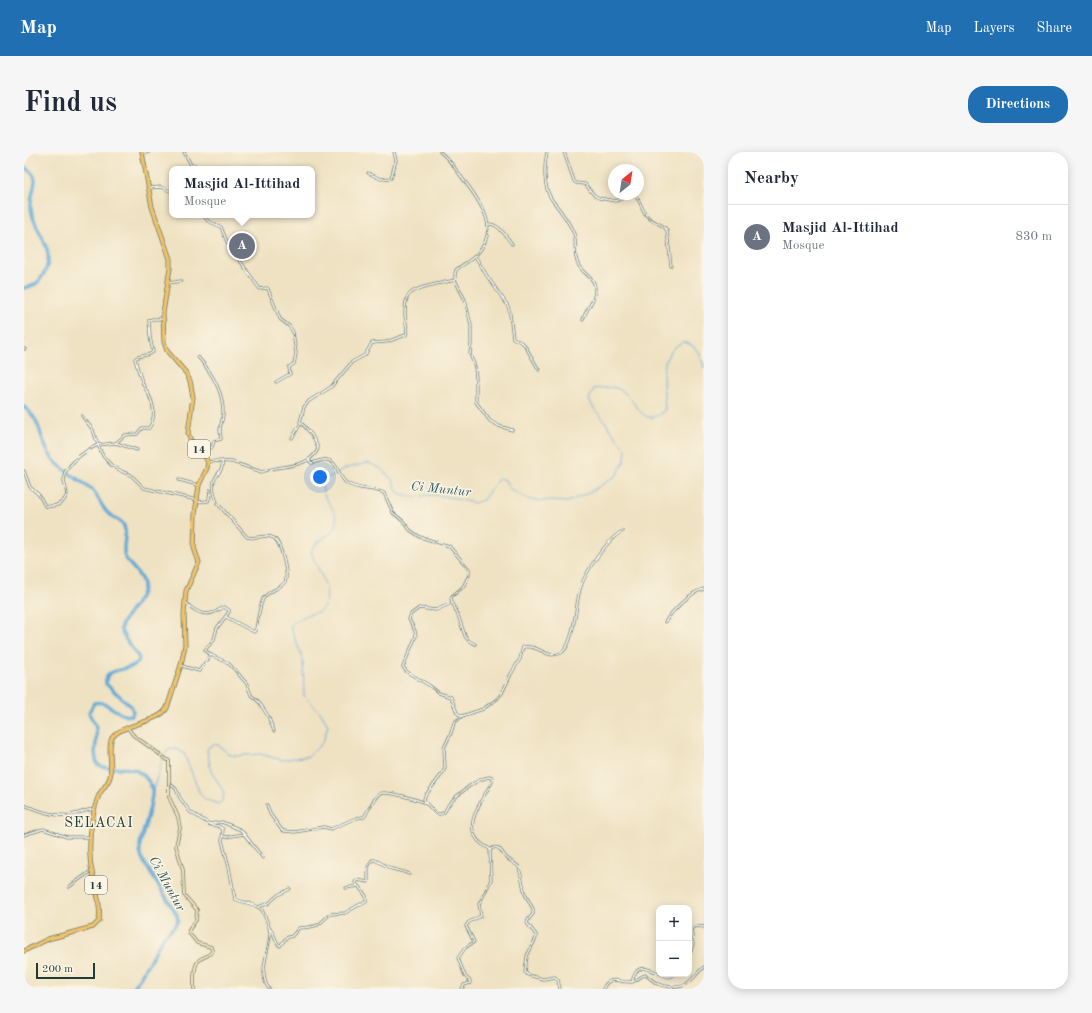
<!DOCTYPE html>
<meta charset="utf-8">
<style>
body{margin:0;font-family:"Old Standard TT",serif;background:#f6f6f7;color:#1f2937}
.controls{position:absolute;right:12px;bottom:12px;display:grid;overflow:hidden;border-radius:8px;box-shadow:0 2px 10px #0003}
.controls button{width:36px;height:36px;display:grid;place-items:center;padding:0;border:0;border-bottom:1px solid #e0e1e3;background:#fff;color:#1f2937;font:20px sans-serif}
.compass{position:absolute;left:584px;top:12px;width:36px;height:36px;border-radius:50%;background:#fff;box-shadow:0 2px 10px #0003;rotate:30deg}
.scale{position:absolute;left:12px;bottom:10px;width:59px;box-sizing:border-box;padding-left:4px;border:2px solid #1f3d34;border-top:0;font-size:11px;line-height:14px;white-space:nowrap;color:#1f3d34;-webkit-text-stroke:3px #fcf5e5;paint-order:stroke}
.you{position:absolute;left:296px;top:325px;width:14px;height:14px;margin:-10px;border:3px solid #fff;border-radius:50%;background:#1a73e8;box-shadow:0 0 0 6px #1a73e833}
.badge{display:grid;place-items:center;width:26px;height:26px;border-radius:50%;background:#1f6fb2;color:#fff;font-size:13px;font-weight:700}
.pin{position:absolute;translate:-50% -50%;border:2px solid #fff;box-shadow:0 1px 4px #0006}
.popup{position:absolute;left:145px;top:14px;width:146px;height:52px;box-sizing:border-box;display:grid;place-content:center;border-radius:8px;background:#fff;filter:drop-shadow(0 1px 3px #0005);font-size:13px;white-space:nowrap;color:#747a83}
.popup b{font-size:15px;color:#1f2937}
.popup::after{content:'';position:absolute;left:50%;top:100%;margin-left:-8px;border:8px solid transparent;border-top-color:#fff}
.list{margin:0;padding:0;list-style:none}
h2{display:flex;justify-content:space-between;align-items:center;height:52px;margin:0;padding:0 16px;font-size:17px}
h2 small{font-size:13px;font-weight:400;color:#747a83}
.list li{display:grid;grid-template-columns:26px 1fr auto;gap:12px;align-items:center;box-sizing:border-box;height:64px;padding:0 16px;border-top:1px solid #e0e1e3}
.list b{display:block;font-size:15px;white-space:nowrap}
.list p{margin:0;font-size:13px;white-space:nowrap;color:#747a83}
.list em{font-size:13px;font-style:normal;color:#747a83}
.map{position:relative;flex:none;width:680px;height:837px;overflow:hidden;border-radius:16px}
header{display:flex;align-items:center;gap:24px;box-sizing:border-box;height:56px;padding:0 20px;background:#1f6fb2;color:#fff}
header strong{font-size:19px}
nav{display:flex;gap:22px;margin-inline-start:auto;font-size:14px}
.intro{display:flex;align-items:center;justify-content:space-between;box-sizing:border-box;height:96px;padding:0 24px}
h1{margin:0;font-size:28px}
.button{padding:10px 18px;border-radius:16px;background:#1f6fb2;color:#fff;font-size:14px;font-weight:700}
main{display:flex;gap:24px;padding:0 24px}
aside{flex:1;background:#fff;border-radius:16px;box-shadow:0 2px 10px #0003}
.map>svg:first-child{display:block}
</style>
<header>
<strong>Map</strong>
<nav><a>Map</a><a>Layers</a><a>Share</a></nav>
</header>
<div class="intro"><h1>Find us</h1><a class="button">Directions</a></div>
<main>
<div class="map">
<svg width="680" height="837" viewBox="0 0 680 837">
<rect width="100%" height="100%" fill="#fcf5e5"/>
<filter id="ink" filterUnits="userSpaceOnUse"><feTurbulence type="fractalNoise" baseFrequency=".025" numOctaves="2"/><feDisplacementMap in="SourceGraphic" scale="8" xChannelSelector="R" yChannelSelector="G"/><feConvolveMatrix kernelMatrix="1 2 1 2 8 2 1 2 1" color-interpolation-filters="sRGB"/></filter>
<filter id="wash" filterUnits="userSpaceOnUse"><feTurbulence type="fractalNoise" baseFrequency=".012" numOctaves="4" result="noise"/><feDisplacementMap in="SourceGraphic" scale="16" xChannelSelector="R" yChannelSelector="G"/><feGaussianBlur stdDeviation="0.9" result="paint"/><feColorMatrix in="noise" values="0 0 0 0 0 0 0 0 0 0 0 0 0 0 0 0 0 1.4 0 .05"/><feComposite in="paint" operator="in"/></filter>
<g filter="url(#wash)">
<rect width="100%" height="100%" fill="#efe2c2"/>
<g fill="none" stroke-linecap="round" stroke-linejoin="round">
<!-- stream -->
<path stroke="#5ca7d4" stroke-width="1" d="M 129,639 L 139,605 L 144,598 L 152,597 L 160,601 L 176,642 L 181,647 L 194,652 L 198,649 L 200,642 L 197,635 L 187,619 L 183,598 L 186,594 L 190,592 L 194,593 L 205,602 L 210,604 L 236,602 L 258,608 L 285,604 L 299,590 L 304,573 L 296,560 L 280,544 L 279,507 L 266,474 C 275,466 283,462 295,460 C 296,458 299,456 301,453 C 308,435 291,415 287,399 C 293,389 300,387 308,380 C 320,368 306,354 300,343 C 299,340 298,336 298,333 L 303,325 L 310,324 L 320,317 L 343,311 L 349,313 L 356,316 L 369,328 L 373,340 L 377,342 L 393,345 L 405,343 L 419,344 L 450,351 L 459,348 L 475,326 L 481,328 L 486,337 L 506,348 L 544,350 L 568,339 L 593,323 L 601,308 L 602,296 C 593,288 587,278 580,268 C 573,260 569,257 565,247 L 570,237 C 579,236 590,233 598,239 C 614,249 618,279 641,258 C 640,233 632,201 660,190 C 673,194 678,203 680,216"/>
<!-- river -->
<g stroke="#5ca7d4" stroke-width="3.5">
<path d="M 0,15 C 21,27 5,37 7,56 C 9,80 35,97 19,123 C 14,132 10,134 0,136"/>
<path d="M 0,255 C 20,270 14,290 29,307 C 38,318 56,328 67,337 C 75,344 77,356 87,364 C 91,367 97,368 99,372 C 105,382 97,394 101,405 C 105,414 118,422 119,432 C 121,448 95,467 97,478 C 99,486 110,498 115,506 L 114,510 C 112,512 109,514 106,515 C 97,519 80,517 82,532 L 107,554 L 109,559 L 108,563 C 94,567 85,547 70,551 L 65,560 C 66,567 72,570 72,577 C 74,589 68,602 74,613 C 84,618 97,615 108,617 C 118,620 126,628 128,638 C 130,647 118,682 116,692 L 116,700 L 118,707 L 153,763 L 154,769 L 149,776 L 140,784 L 109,837"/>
</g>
</g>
</g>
<g filter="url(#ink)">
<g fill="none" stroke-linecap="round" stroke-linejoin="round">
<defs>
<g id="street">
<polyline points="160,0 167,13 171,13 173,17"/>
<path d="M 416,0 C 427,8 434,21 442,31 C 459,54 476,78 452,103 C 446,109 438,113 432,118 L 431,122 L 431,128 L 441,148 L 447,173 L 447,192 L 446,202 L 451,215 L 452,226 L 452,250 L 466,269 L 475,274 L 488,278"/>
<path d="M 523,0 C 520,14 519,35 528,48 C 536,58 545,69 550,82 C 553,91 549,103 554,112 C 558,122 571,125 571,136 C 572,149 562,156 559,168"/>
<polyline points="540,0 550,29 552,31 561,32 570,43 575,46 591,49 595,48 603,42"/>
<polyline points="120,1 125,0"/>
<polyline points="344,21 357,27 367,26 372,8 370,0"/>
<polyline points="126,36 137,35 148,40"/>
<path d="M 609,42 C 618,48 617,60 625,66 C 631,71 639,72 643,78 L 647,114"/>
<polyline points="179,63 184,69 197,75 203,90 235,136 236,137 243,136 244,137 256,167 265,174 269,180 272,201 270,212 265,215 266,222 252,230"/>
<path d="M 464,72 C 475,71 482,85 488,92"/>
<polyline points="451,104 463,124 484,154 486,162 489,186 500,192 515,218"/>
<polyline points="214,105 228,98 220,81"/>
<polyline points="145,131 157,129"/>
<polyline points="0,197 1,197"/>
<path d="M 174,205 C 188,221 200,241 199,262 C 199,268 196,272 196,278 C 196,281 197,284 197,287 L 190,289 L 188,295 L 178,301"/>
<polyline points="58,264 69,278 74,293 92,291 113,298"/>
<polyline points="268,286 277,271"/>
<path d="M 92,291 L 101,283 L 113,282 L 118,276 L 125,276 C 132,266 130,253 125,243 C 123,239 120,236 119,232 C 116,224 113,215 111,207 C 115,202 124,205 129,200 L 126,185 L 125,168 L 128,167 L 139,167"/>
<path d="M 285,307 L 287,311 C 291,311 295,308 299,308 C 315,306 313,326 324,332 C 335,338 349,336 360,341 L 369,361 L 379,369 L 386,378 L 396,385 L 425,394 L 445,417 L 445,423 L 439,435 L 428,444 L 427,447 L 435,466 L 441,484 L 445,489 L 451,492"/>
<path d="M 198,309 C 200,318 193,321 190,329 C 188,335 191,345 193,351 L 223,385 C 232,388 241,381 250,386 C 257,391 265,423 261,430 C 256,437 243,439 239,447 C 235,456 234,467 232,477 L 230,480 L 202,465"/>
<path d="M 184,310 L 192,309 L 208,310 L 238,320 C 256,312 284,318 294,297 C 292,287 283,276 276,270 L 280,255 L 285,249 L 307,235 L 328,210 L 341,203 L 348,191 L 362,190 L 382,183 C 384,177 381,169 381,162 C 381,156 381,148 384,144 C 391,134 420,131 431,128"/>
<path d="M 0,319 L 6,335 L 15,343 L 21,354 C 31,355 40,352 43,342 L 40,329 L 41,320 C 49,309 61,298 74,293 L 79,304 L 87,313 L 99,320 L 107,323 L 120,336 L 173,348"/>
<polyline points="155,328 174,333"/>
<polyline points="173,350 184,349 185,347 186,338"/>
<path d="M 162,451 C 169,458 178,464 188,461 C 192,460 196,457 200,455 L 205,458 L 205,460 L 193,476 L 190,487 L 181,498 L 187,503 L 204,511 L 211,518 L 223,532 L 227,543 L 235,550 L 244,564 L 250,579"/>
<path d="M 428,451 L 412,458 L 395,456 L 387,462 L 385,467 L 391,479 L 392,484 L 379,515 L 383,520 L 406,534 L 415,541 L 427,545 L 433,561 L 438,564 L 459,557 L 473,547 L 478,541 L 487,522 L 496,507 L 499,495 C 515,492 522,508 537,501 C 550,494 552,451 556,437 C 561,420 584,386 599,379"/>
<path d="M 641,470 C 649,458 666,440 680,437"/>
<polyline points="158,514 175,519 187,503"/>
<path d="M 145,631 L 152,637 L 156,646 L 166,660 L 187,673 L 194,674 L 199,677 L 198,689 L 205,715 L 211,747 C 219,751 231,751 238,758 C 241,765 246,774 246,781 C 246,798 233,821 245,837"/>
<polyline points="402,652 400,647 401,644 418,622 421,616 420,596 427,581 430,571 438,564"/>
<path d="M 0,653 C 13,658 31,665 46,663 C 54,662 61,658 70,657"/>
<path d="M 243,653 L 246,662 L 257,677 L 260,679 L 271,680 L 300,675 L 307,677 L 332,666 L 340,665 C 345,658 348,648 355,642 C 362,638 396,648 403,652 C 406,655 410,662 415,662 C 421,663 422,656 425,652 C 434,642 452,627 465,625 L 468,626 L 468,630 C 456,652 432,681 466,697"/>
<polyline points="185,672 198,670 217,678 239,706"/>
<polyline points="0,683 19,677 43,685 65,685"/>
<polyline points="198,684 202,685 220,682"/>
<polyline points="45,735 67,719"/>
<polyline points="322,736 333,734"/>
<polyline points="235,755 245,751 254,743 266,737"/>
<path d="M 246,777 C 251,782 251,790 256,794 L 262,786 L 268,784 L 275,776 C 294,774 292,776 306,762 L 321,761 L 342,749 L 342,744 L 331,730 L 333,728 L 344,730 L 344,715 L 348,708 L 351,708 L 368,717 L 380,720 L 385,722"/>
<polyline points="665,804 669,792 667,777 671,774 680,775"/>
<path d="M 608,830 C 609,827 610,823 612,820 C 619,810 637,824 646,825 L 652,822"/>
<path d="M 438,837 L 440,833 L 446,831 L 446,829 L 441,824 L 434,806 L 441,796 L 450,790 L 442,774 L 445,770 L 457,764 L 455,752 L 467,728 L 466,698 C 476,690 477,702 484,707 C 488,710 492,712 495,715 L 501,742 L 509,757 L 509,762 L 504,768 L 503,771 L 512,783 L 512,786 L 503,804 L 501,820 L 504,823 L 519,827 L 531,825 L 534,828 L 536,837"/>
<path d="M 579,837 C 585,822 596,831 607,830 C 612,830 616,824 621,823 C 626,825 629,830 634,832 C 638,834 643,834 647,835 C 665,837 668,825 680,815"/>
</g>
<path id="secondary" d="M 104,576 L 109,583 L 145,609 L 145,645 L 154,665 L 156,676 L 152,694 L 159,718 L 160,743 L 173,758 L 172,768 L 165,778 L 165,781 L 173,791 L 187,795 L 188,799 C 185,805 180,804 175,808 C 169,814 170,829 170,837"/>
<path id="highway" d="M 0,799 L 24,787 L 69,775 L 75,769 C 78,745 66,726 66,703 C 65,686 68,659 75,643 C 78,637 84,632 86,625 C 89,613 83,595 88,586 C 96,572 135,571 143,556 L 157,513 L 161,493 L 160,462 L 162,439 L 175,410 L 170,396 L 171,362 L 175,333 L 183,316 L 184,310 L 181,305 L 166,287 L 164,281 L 169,245 L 166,229 L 162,221 L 143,199 L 140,190 L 139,161 L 146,116 L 146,107 L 128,55 L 118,0"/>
</defs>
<!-- street casing -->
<use href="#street" stroke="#687766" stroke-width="3"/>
<!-- secondary casing -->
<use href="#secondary" stroke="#687766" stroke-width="3.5"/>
<!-- highway casing -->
<use href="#highway" stroke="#687766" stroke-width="5"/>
<!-- street -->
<use href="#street" stroke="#fff" stroke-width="1.5"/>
<!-- secondary -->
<use href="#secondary" stroke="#f9e7c3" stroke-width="2"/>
<!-- highway -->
<use href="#highway" stroke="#f1c369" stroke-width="3.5"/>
</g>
</g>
<g text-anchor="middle" stroke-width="3" stroke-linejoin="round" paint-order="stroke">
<!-- shield labels -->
<g fill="#fcf5e5" stroke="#617469" stroke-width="1">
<rect x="164" y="288" width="22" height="18" rx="3"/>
<rect x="61" y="724" width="22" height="18" rx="3"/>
</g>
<g font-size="11" font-weight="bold" fill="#1f3d34">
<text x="175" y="301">14</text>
<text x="72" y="737">14</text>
</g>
<!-- water labels -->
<g font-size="13" font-style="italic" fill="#315d64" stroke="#fcf5e5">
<text transform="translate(417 336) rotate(6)" y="5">Ci Muntur</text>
<text transform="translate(144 731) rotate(61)" y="5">Ci Muntur</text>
</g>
<!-- quarter labels -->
<g font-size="14" letter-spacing="1" fill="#1f3d34" stroke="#fcf5e5">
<text x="75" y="675">SELACAI</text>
</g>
</g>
</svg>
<div class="controls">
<button>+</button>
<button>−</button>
</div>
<svg class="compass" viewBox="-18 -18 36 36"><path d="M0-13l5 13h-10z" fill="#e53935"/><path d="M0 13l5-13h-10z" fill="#747a83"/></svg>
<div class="scale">200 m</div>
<div class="you"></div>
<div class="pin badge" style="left:218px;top:94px;background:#6b7280">A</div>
<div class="popup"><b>Masjid Al-Ittihad</b>Mosque</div>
</div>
<aside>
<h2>Nearby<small></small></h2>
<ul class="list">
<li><span class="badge" style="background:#6b7280">A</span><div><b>Masjid Al-Ittihad</b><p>Mosque</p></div><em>830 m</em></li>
</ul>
</aside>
</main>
